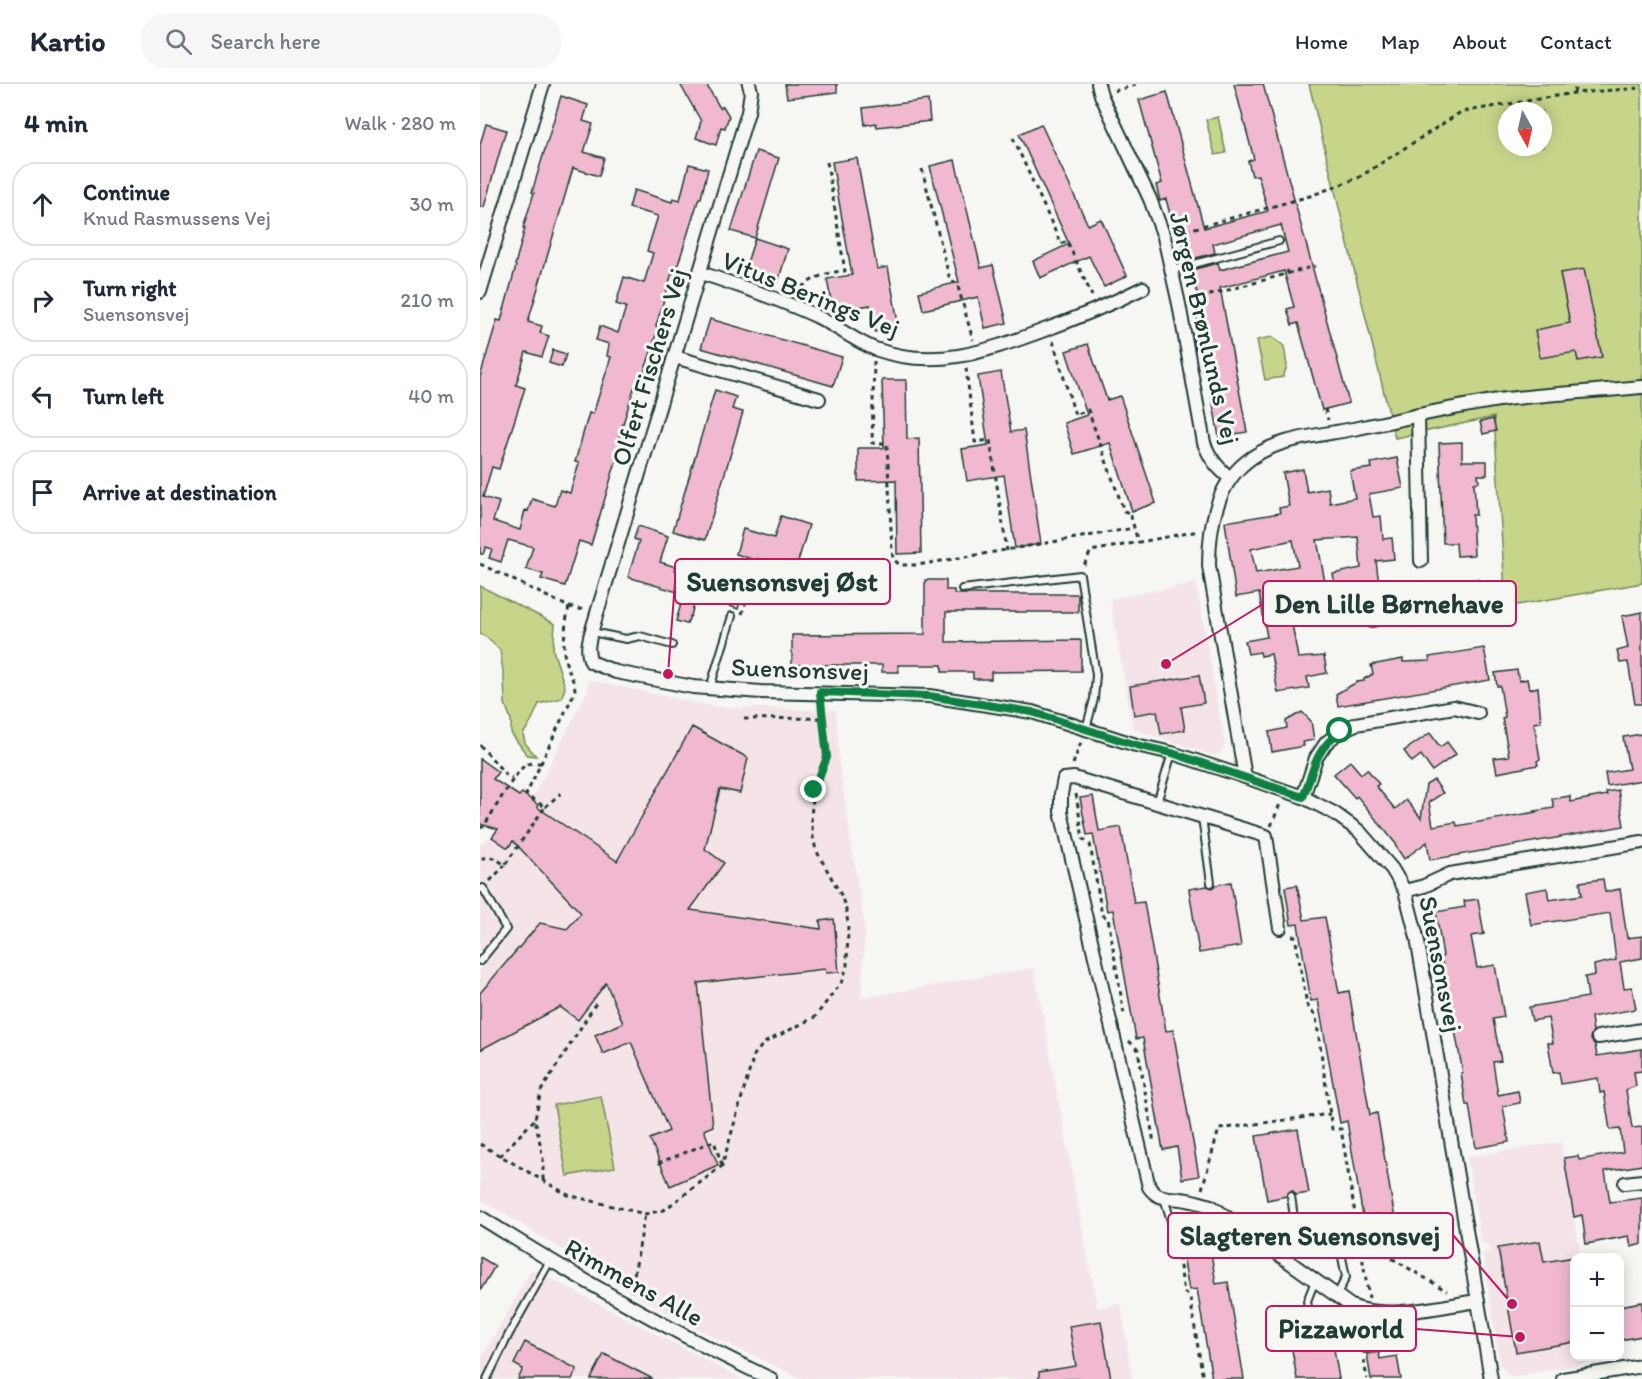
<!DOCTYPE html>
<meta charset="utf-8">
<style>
body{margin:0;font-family:Itim,sans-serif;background:#f6f6f7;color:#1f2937}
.controls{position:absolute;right:18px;bottom:18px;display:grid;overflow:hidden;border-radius:12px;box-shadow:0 3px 15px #0003}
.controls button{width:54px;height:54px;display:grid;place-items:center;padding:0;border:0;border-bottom:2px solid #e0e1e3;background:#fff;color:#1f2937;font:30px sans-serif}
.compass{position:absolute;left:1018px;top:18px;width:54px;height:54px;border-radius:50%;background:#fff;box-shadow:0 3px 15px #0003;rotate:172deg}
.stop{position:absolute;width:18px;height:18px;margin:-14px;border:4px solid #0b8043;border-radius:50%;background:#fff}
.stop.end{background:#0b8043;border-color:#fff;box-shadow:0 2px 6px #0008}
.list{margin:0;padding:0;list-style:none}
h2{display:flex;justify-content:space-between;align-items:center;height:78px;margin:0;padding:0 24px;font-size:26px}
h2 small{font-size:20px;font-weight:400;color:#747a83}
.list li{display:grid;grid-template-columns:39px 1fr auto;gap:18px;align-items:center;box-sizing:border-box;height:84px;margin:0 12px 12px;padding:0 12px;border:2px solid #e0e1e3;border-radius:24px}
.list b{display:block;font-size:22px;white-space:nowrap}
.list p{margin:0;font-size:20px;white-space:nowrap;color:#747a83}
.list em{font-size:20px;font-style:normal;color:#747a83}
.icon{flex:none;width:33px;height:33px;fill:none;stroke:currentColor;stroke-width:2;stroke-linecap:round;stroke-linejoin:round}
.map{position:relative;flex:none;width:1162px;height:1295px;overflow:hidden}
header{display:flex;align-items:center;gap:36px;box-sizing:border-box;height:84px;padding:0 30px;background:#fff;border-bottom:2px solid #e0e1e3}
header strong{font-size:28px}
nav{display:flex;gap:33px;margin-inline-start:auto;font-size:21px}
.search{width:420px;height:54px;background:#f6f6f7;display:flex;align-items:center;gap:15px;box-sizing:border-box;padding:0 21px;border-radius:24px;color:#747a83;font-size:22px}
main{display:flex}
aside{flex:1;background:#fff}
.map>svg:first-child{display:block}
</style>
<header>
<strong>Kartio</strong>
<div class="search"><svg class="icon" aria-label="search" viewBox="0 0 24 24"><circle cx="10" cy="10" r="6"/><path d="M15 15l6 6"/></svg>Search here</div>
<nav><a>Home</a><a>Map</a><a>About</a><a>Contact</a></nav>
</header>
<main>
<aside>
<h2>4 min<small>Walk · 280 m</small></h2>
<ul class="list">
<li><svg class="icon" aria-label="ahead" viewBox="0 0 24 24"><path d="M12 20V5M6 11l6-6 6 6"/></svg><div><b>Continue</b><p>Knud Rasmussens Vej</p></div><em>30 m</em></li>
<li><svg class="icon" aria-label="right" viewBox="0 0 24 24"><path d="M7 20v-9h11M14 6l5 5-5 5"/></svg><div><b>Turn right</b><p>Suensonsvej</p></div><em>210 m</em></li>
<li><svg class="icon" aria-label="left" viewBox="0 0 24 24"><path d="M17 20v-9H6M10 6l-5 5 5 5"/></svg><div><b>Turn left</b></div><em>40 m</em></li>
<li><svg class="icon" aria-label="arrive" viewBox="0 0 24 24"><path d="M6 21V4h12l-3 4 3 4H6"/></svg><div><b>Arrive at destination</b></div></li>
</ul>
</aside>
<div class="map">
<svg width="1162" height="1295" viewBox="0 0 1162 1295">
<rect width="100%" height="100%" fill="#f6f6f2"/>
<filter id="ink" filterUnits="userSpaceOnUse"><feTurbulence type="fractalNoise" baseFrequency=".0167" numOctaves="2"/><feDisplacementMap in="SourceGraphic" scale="12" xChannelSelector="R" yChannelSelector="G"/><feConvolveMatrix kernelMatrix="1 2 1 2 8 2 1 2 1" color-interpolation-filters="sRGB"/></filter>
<g filter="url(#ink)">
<!-- built -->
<g fill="#f4e4e8">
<polygon points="716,499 745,662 736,672 653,645 630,515"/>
<polygon points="108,596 236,623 356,626 359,680 385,846 381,914 554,884 617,1224 641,1220 652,1295 322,1295 221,1247 157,1212 0,1115 0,760 14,751 43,707 53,713 108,606"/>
<polygon points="1081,1058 1101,1173 1094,1174 1094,1272 1118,1273 1119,1277 1031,1293 1020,1281 1003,1170 1010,1168 1009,1160 1001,1160 987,1073"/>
<polygon points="52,1185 262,1295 0,1295 0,1276"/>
</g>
<!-- green -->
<g fill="#c6d58a" stroke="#72895f" stroke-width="1.5" fill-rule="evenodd">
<path d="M 829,0 L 1162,0 L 1162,499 L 1026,523 L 1014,333 L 915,354 ZM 1027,27 L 1063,27 L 1063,63 L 1027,63 Z"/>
<polygon points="738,33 746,69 735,71 726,36"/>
<polygon points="792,253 804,262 807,282 803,293 785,296 777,256"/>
<polygon points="0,502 75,540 73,566 85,603 82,614 59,620 50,640 43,650 45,659 56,672 47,671 31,649 31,636 25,619 24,594 20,566 6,553 0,550"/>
<polygon points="121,1012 135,1083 87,1092 74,1021"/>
</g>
<!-- building -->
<g fill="#f0b9d0" stroke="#1f3d34" stroke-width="1.5" fill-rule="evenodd">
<polygon points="200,0 226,0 240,24 243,22 249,32 245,44 241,43 236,61 216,54 221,37"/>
<polygon points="305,0 357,0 357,8 307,14"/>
<polygon points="754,0 783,0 869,319 842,326 818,239 812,241 807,225 814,223 804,187 740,204 767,348 739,353 723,265 716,266 713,250 720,249 714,218 719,217 711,186 738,179 740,186 808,168 801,141 733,160 735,169 708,176 699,145 694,146 686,115 680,117 676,101 682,99 659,16 687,8 724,144 788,127 778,91 772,92 768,77 774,75"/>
<polygon points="81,12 108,21 103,37 113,40 104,68 124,74 119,92 93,84 48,238 62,242 60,249 69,252 62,273 46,268 36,301 45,304 19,385 12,383 3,413 19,418 13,437 40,446 45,426 48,427 52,415 75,422 80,406 90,409 99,379 95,378 109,329 113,330 131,273 127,272 129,260 116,256 120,242 138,249 146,223 136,220 144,193 164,199 173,169 167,167 178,132 149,124 154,106 192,118 193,114 200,116 209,80 228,85 221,114 219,114 195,190 192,189 176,242 178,243 172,265 158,306 154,304 139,353 143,354 111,461 99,457 85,502 61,495 63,490 46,485 53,463 28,456 21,478 9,474 12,465 6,463 3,470 0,470 0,293 17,236 21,237 36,182 35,181 45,144 43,144 54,109 52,108"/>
<polygon points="448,16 450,37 397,43 396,39 385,41 383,24"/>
<polygon points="6,40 26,46 4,123 0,123 0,61"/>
<polygon points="561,40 608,141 621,135 647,192 624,203 609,172 560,194 553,177 589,160 539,50"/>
<polygon points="276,67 299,74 275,154 251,147"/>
<polygon points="377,74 397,185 408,183 419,244 395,248 390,221 353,228 347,195 372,191 352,78"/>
<polygon points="475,76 501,184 513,181 527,239 505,244 498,213 443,226 439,208 479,198 450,82"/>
<polygon points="275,154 308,165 298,198 264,188"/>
<polygon points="1104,185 1122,273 1098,277 1096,268 1060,274 1055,246 1090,239 1080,189"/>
<polygon points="230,235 362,273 353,302 221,264"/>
<polygon points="608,260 627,316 640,312 676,419 652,427 630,359 594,370 584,339 607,331 586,267"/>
<polygon points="73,266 86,270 82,283 69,279"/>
<polygon points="521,288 531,348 544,346 561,460 535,464 524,391 487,397 482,365 508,361 498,292"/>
<polygon points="402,296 426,296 427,355 439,354 441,469 417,470 416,396 378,397 378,364 404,364"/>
<polygon points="235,306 256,313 252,325 263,328 225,456 193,447"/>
<polygon points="1013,335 1016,347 1003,350 1000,338"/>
<polygon points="982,358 982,377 1007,377 1007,391 998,391 999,398 994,399 996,431 992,431 994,471 977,472 976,459 963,459 959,359"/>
<path d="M 917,374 L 923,404 L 889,410 L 893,433 L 901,432 L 903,455 L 912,454 L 914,475 L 896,477 L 900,508 L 913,506 L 914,511 L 928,508 L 931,522 L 956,520 L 955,506 L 986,505 L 985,496 L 998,495 L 998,504 L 1003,504 L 1004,525 L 959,528 L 959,540 L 930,543 L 929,530 L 903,535 L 904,541 L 889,544 L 881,502 L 856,506 L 853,490 L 881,484 L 878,453 L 837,456 L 845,498 L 806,505 L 818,574 L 844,572 L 847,589 L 827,593 L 829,604 L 798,609 L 791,570 L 781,572 L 780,568 L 768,570 L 765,557 L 787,553 L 779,509 L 756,513 L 745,438 L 800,429 L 799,424 L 809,422 L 803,389 L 823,385 L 827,408 L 848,404 L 850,419 L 875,414 L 870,387 L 892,384 L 891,379 ZM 813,456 L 818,482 L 776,489 L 771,465 Z"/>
<polygon points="301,432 329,441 312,497 284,489 287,480 256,470 263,445 294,454"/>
<polygon points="158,442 188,452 180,478 196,483 195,486 221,494 211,532 210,532 207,540 196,537 204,510 148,493 159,457 154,455"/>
<polygon points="445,496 466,496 466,506 474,506 474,510 598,510 598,528 466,528 466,558 601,556 601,587 511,588 511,595 493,595 493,588 462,588 462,581 418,581 419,588 402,588 402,581 312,581 312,551 445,550"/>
<polygon points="249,503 263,508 258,525 244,520"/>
<polygon points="1162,528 1162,620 1155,620 1148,578 1140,579 1137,567 1148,564 1142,532"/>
<polygon points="1004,564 1010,596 858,622 856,610 877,598 884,597 884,595 893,590 891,581 923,575 923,578 950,577 949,573"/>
<polygon points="1037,586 1039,597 1047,595 1049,605 1058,603 1061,638 1054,639 1060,675 1057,677 1058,681 1017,689 1014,674 1029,672 1022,634 1025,633 1020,602 1017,602 1015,589"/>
<polygon points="719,591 724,619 701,623 705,646 681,650 677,627 654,631 650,602"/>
<polygon points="822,628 831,637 834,656 823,658 824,662 792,668 789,648 807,644 806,637"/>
<polygon points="212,643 268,674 260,709 240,705 225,765 244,779 210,826 341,845 340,837 354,835 359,888 346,889 345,885 218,899 233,1042 224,1046 238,1081 190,1102 170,1055 189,1047 151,958 123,970 115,951 143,939 126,899 98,936 80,923 0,966 0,909 60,839 87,845 101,829 33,757 28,764 12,753 18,745 0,740 0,675 18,688 13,695 39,712 42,709 58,721 57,723 137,777"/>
<polygon points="950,649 960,663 967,658 976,670 952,687 941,671 932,678 924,667"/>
<polygon points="1162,650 1162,696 1127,702 1125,689 1149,685 1143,653"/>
<polygon points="870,677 881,690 887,685 899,700 896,702 915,725 926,716 941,734 946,701 954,696 963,709 949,718 953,742 976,738 977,742 1056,728 1055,727 1074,724 1072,715 1090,712 1090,718 1127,711 1126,708 1138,706 1144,742 950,776 947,758 924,775 915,761 916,760 877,712 875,714 854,690"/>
<polygon points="613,712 619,747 641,743 654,819 664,818 686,947 693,946 719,1092 702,1095 697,1063 683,1066 663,954 656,955 633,826 627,827 613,750 607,751 600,714"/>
<polygon points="1123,795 1125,808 1140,805 1147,854 1162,852 1162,874 1140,878 1144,904 1152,903 1156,925 1111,933 1113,947 1110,954 1115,961 1117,972 1162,965 1162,987 1154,988 1156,1002 1146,1006 1152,1044 1162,1043 1162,1081 1125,1087 1130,1118 1162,1114 1162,1160 1151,1163 1149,1152 1106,1160 1102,1131 1094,1133 1084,1074 1098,1072 1099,1076 1143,1068 1140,1045 1130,1046 1124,1008 1120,1009 1118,994 1081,1000 1079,988 1073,989 1068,959 1073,959 1068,934 1052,937 1049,923 1108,913 1105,893 1115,891 1114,881 1136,876 1130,829 1051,841 1045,808 1067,804 1069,816 1102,811 1100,798"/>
<polygon points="751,798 761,862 719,869 709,805 727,802 732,804 736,801"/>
<polygon points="817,801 824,836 845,833 859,909 869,907 890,1031 897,1029 919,1159 903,1162 897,1130 883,1133 867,1037 860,1039 838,916 831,917 818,840 811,841 805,803"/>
<polygon points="998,815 1004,850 991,852 997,884 1015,881 1024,933 1013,935 1021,977 1013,978 1018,1011 1038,1007 1040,1019 1023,1022 1029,1058 996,1064 989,1021 986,1021 981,989 983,989 961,873 963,872 956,828 985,823 984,817"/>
<polygon points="818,1045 829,1109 816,1111 813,1107 810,1107 806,1112 787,1116 776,1052"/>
<polygon points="729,1156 736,1200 748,1198 764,1295 732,1295 717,1205 709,1206 701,1160"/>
<polygon points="1060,1157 1064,1178 1095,1173 1095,1258 1036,1268 1018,1164"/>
<polygon points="0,1173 15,1182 0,1207"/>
<polygon points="1162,1218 1162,1252 1140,1256 1140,1222"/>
<polygon points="621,1237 631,1295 559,1295 559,1288 596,1282 589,1242"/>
<polygon points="851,1247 859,1295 817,1295 810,1254 828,1251 832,1253 837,1249"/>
<polygon points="45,1258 97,1285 92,1295 38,1295 43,1285 34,1280"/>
<polygon points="899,1268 900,1275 917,1272 921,1295 891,1295 887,1270"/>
<polygon points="124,1270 173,1295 111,1295"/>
</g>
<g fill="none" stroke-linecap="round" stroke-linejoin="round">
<defs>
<g id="service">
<polyline points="692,186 799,157"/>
<polyline points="482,505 600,491 616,591 614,615 606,645"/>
<polyline points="112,548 146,555 160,552 192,561"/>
<polyline points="230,604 252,532"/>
<polyline points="677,719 692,669"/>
<polyline points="722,733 731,799"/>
<polyline points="0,805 3,804 26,845 0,877"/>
<polyline points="811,1112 817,1155"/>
<polyline points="684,1114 696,1153"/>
<path d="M 804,1174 C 822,1149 826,1149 856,1144 L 866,1193 L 857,1211"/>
<polyline points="880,1225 885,1265"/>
<polyline points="832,1248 827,1217 835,1197"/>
<polyline points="7,1295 29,1250 70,1177"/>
</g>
<g id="minor">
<path d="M 269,0 L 271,7 L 268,28 L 114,539 C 110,553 105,565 111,578 L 136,588 L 213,603 L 281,608 L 449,612 L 552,628 L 656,661 L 692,669 L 765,693 L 823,713 L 854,729 L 879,747 L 912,785 L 925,807 L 937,853 L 1011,1295"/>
<path d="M 618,0 L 621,11 L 670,115 L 684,153 L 699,220 L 724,359 C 730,375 738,384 750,394"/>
<path d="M 221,189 C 260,202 299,215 336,232 C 356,242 375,257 395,265 C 454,286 504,268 559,248 C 595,235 629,221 663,204"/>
<polyline points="0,208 63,0"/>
<polyline points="195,273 339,315"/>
<polyline points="938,331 941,477"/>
<path d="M 765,693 L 729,482 C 729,445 735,403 766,378 C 795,354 837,352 873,345 C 924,335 975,322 1026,315 C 1071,310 1117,307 1162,303"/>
<polyline points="823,713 836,674 846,659 860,647 876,640 974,623 998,629"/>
<polyline points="925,807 944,802 970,790 1162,758"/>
<path d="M 800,844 L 786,752 L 594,694 L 584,695 L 581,710 L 581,728 L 669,1103 C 678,1117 692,1113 707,1116 C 715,1117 723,1120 731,1122 L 871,1222 C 907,1237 960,1222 998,1217"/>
<polyline points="1118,953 1162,946"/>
<polyline points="1145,1099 1162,1097"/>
<path d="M 0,1133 C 94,1192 190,1247 291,1295"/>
<polyline points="1083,1295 1162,1282"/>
</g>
</defs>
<!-- service casing -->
<use href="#service" stroke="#1f3d34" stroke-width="10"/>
<!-- minor casing -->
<use href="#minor" stroke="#1f3d34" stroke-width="16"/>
<!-- path -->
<g stroke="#1f3d34" stroke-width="3" stroke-dasharray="4.5 4.5" stroke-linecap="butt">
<polyline points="634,7 660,0"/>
<polyline points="1094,9 1096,0"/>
<polyline points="533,54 581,160 587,157 612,212"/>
<polyline points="442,85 470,196 477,199 493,256"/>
<polyline points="697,149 830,112 878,94 981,28 1094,9 1162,4"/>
<polyline points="807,186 809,192"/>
<path d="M 315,209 C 330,195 345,188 365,187 L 347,78"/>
<polyline points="712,216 835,182"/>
<polyline points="573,257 595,331 608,326 644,427 650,429 658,458"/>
<polyline points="394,277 392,359 407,359 412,466 413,475 420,481 438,481 654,444"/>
<polyline points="486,284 495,358 510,356 527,467"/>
<polyline points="845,325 848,336"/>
<path d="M 0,480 L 89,523 C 86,535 82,564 85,575 C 87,586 95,596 95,607 L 46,711 L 65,723 L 25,781 L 15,774 L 0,774"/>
<polyline points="604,481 611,467 719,447"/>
<polyline points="89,523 105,526"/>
<polyline points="262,530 279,474"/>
<polyline points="264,635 342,634"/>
<polyline points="0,661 26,691 32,694"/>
<polyline points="593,680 601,658"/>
<polyline points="596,710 603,755 610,760 622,831 628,834 644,930"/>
<polyline points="65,723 81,709"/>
<polyline points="791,742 800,720"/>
<path d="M 0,744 L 4,742 C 12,730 37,684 47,680 C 51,679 58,679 62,679"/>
<polyline points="10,797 25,781"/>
<polyline points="812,852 815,852 827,921 836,933 852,1045 861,1045 889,1214"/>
<polyline points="649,957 658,966 674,1059"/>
<polyline points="0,1060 88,1111 165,1130 184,1126 242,1082 274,971 284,959 335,933 363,896 367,881 368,840 366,826 361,811 336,766 333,753 331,732 334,706 347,673 341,623"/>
<polyline points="20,1072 55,1035"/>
<polyline points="178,1079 234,1057 242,1081"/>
<polyline points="63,1096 63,1074 55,1035 61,1007 118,916"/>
<polyline points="722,1105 739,1045 850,1030"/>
<polyline points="881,1156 967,1207"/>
<polyline points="697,1164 704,1208 710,1213 723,1295"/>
<polyline points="151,1208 165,1130"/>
<polyline points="884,1276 887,1295"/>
</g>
<!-- service -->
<use href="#service" stroke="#f6f6f2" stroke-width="6"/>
<!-- minor -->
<use href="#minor" stroke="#f6f6f2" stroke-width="12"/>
</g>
</g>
<g fill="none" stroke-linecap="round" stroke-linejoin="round" filter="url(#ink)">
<!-- route -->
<path stroke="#0b8043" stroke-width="8" d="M 334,706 L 347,673 L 340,608 L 449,612 L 552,628 L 656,661 L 692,669 L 823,713 C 835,684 833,669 860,647"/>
</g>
<g text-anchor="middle" stroke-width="6" stroke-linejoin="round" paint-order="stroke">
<!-- street labels -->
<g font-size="26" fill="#1f3d34" stroke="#f6f6f2">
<text transform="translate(331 210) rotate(22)" y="9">Vitus Berings Vej</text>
<text transform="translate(725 244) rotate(77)" y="9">Jørgen Brønlunds Vej</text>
<text transform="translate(169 283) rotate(-73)" y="9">Olfert Fischers Vej</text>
<text transform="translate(320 585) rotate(2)" y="9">Suensonsvej</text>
<text transform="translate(961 880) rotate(79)" y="9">Suensonsvej</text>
<text transform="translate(154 1198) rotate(29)" y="9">Rimmens Alle</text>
</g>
</g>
<!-- callouts -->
<path fill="none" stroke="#c2185b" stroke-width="2" d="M188 590L195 498M686 580L783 520M1032 1220L973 1151M1040 1253L936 1245"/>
<g fill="#c2185b" stroke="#f6f6f2" stroke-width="2">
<circle cx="188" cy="590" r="6"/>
<circle cx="686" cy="580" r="6"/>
<circle cx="1032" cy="1220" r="6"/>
<circle cx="1040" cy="1253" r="6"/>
</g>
<g fill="#f6f6f2" stroke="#c2185b" stroke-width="2">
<rect x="195" y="475" width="215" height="45" rx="6"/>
<rect x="783" y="497" width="253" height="45" rx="6"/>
<rect x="688" y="1129" width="285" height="45" rx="6"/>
<rect x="786" y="1222" width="150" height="45" rx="6"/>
</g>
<g font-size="27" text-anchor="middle" font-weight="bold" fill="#1f3d34">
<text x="302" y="507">Suensonsvej Øst</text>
<text x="909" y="529">Den Lille Børnehave</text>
<text x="830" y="1161">Slagteren Suensonsvej</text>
<text x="861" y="1254">Pizzaworld</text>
</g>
</svg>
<div class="controls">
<button>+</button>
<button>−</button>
</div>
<svg class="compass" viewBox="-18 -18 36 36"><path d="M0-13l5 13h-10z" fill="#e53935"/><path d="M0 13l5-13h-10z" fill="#747a83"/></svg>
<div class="stop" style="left:860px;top:647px"></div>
<div class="stop end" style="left:334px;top:706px"></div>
</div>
</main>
